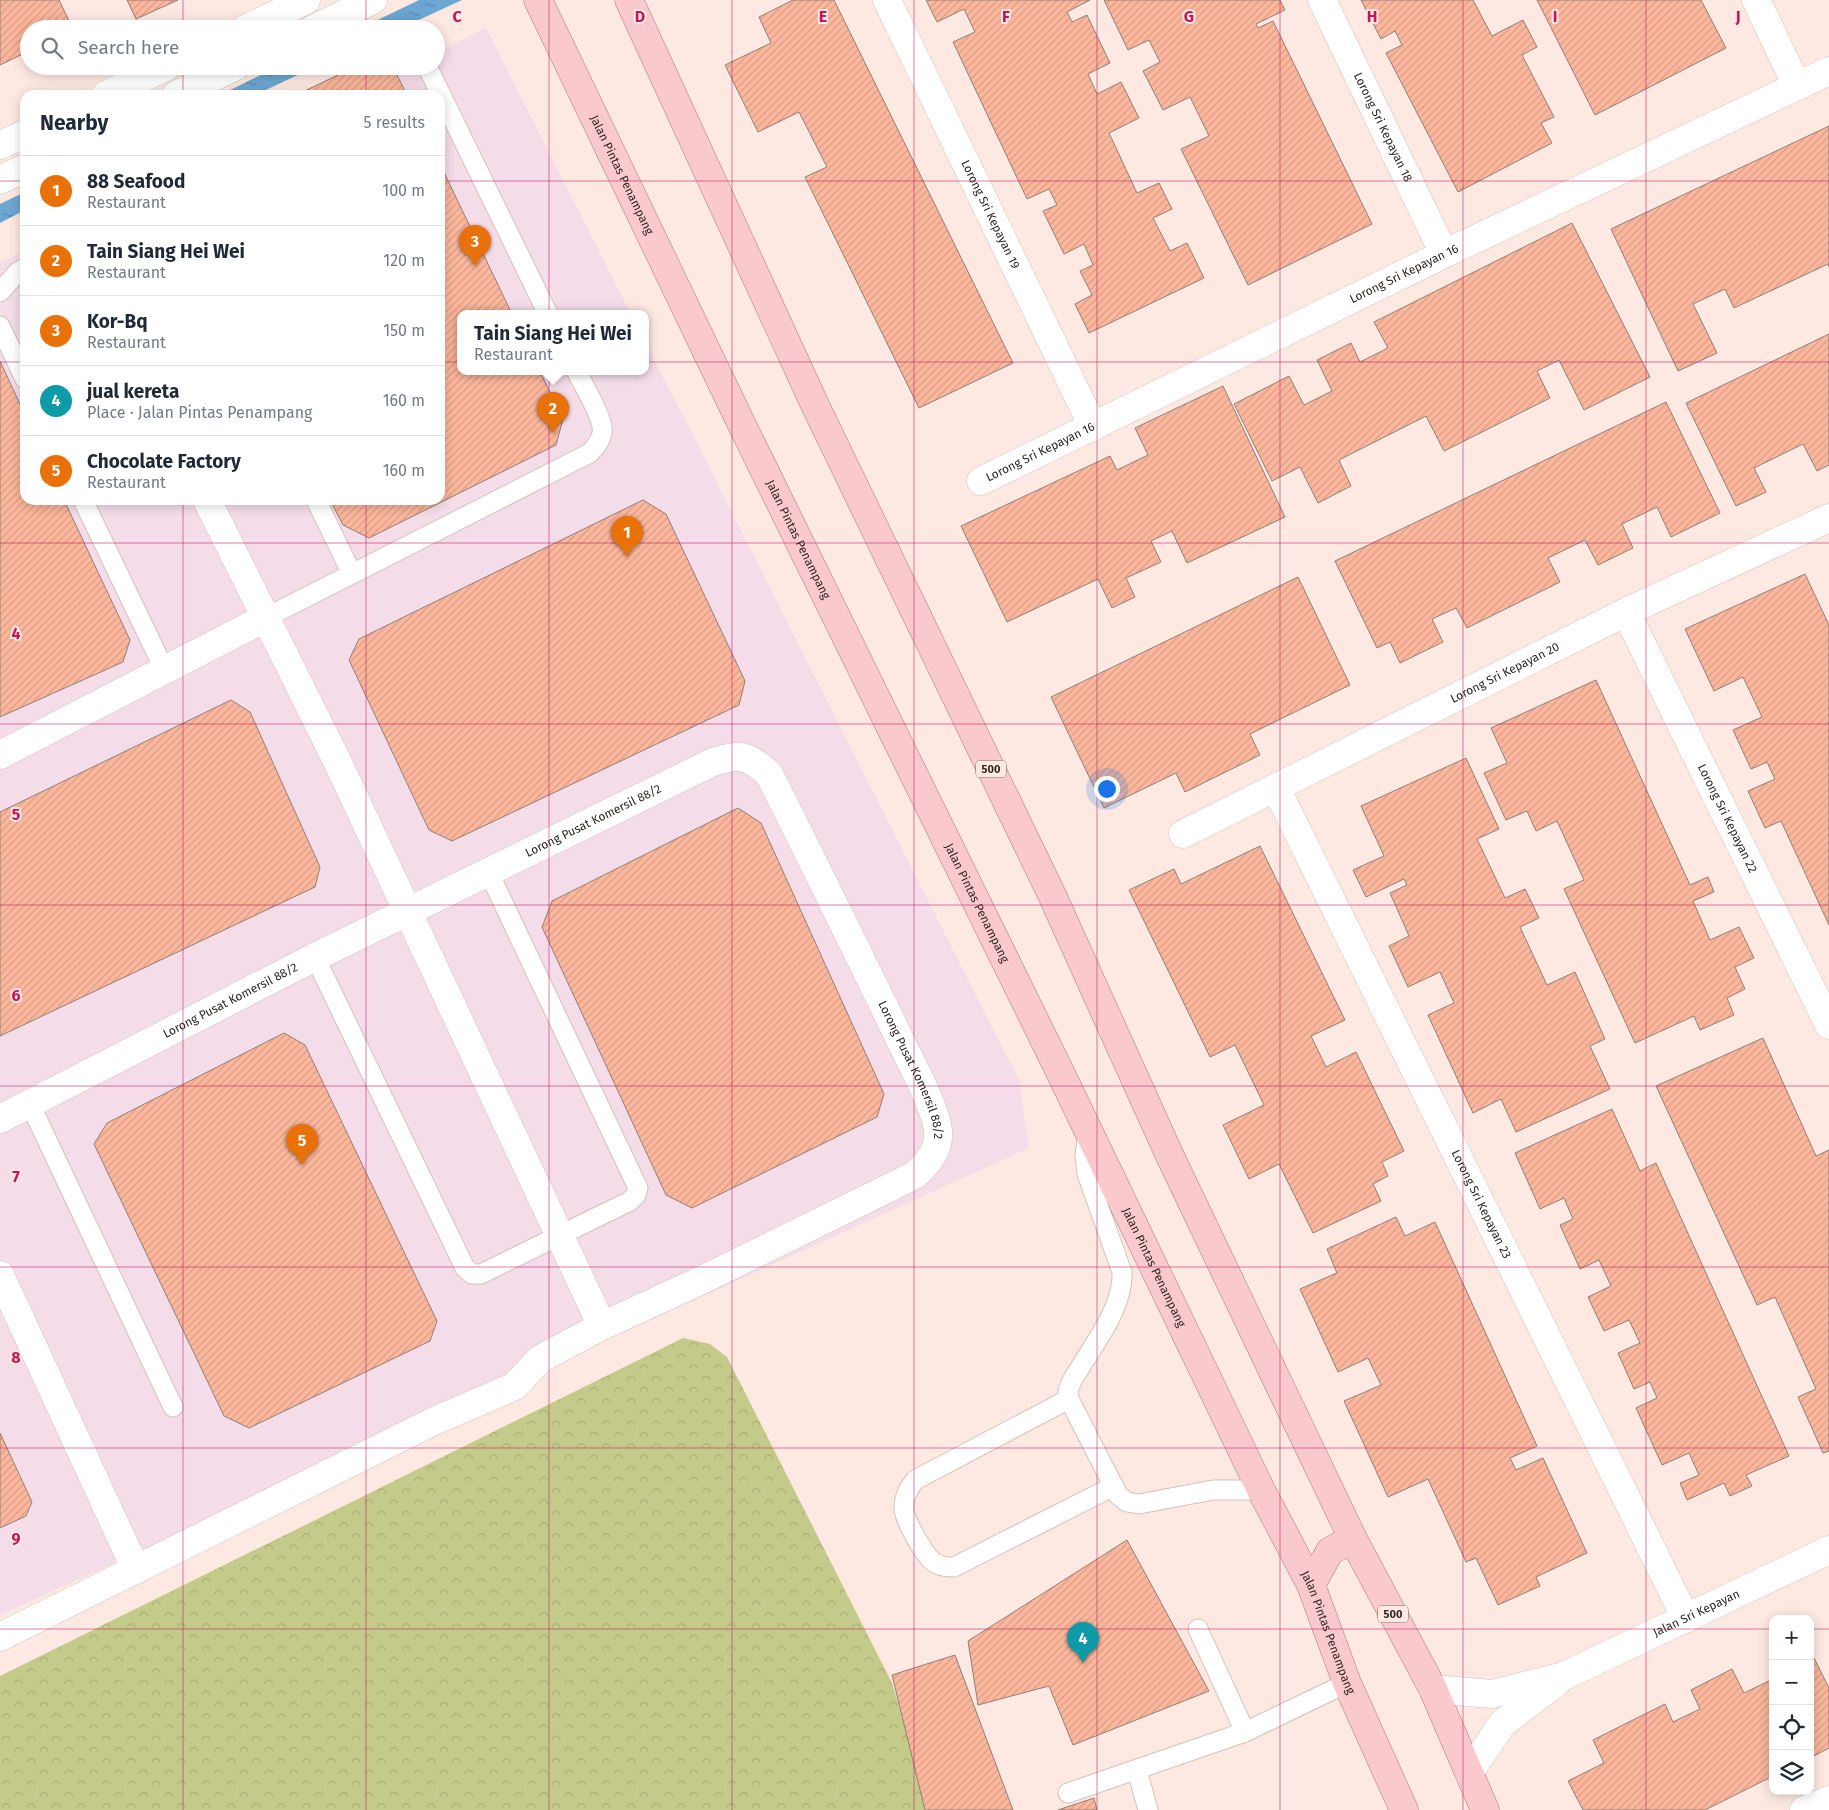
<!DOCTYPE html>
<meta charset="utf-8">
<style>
body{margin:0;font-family:"Fira Sans",sans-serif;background:#f2f2f3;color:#1f2937}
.controls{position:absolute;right:15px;bottom:15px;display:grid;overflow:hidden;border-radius:10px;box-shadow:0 2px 12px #0003}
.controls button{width:45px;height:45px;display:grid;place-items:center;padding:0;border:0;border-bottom:1px solid #e0e1e3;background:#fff;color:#1f2937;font:25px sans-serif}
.you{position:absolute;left:1106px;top:788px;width:18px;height:18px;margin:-12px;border:4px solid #fff;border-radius:50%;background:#1a73e8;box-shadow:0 0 0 8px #1a73e833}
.badge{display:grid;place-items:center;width:32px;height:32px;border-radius:50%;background:#d93025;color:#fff;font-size:16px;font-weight:700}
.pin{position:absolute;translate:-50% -41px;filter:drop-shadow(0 1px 2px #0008)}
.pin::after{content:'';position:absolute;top:26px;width:18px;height:15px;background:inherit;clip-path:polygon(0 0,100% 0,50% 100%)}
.popup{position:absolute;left:457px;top:310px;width:192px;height:65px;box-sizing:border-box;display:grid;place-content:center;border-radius:10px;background:#fff;filter:drop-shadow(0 1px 4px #0005);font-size:16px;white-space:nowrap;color:#747a83}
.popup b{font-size:19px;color:#1f2937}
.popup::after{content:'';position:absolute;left:50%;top:100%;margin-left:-10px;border:10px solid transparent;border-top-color:#fff}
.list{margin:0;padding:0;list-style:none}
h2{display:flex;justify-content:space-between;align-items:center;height:65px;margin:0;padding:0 20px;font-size:21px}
h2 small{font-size:16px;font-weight:400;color:#747a83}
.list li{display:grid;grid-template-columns:32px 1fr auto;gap:15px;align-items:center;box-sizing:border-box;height:70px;padding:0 20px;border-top:1px solid #e0e1e3}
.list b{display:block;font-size:19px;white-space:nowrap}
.list p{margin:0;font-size:16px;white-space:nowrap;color:#747a83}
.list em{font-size:16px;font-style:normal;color:#747a83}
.icon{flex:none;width:28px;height:28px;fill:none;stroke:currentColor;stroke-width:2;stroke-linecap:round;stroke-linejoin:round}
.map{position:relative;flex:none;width:1829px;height:1810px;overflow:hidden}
.search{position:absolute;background:#fff;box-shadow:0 2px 12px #0003;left:20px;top:20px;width:425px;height:55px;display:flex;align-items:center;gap:12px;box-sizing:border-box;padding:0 18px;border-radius:28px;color:#747a83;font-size:19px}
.panel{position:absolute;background:#fff;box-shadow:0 2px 12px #0003;left:20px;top:90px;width:425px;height:415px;border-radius:15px}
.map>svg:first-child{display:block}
</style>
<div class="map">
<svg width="1829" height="1810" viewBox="0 0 1829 1810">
<defs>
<pattern id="forest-crowns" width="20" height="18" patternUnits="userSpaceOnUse" patternTransform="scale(1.25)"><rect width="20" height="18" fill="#c4cb8a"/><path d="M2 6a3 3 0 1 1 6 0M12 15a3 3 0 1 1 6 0" fill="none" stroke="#a9ae77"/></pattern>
<pattern id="water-ripples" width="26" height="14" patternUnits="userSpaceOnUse" patternTransform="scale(1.25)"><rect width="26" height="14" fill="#6ca7d2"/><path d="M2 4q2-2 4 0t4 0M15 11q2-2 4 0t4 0" fill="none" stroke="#5988aa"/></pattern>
<pattern id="building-hatch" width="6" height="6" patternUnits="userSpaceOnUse" patternTransform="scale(1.25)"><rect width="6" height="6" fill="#fcb79c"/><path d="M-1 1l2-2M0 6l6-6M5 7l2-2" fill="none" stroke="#d89d86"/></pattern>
</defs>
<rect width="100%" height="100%" fill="#fee9e2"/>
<!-- commercial -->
<polygon fill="#f4dde9" points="486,28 631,314 460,314 460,372 646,372 646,343 1019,1080 1029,1148 0,1615 0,263 25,251 25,500 440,500 440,95 348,95 408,66 436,66 436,53"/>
<!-- forest -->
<polygon fill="url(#forest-crowns)" points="683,1338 710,1344 727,1357 892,1683 930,1810 0,1810 0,1676"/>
<!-- water -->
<g fill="url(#water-ripples)">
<polygon points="419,0 462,0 399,29 359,29"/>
<polygon points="279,66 317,66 255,95 220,95"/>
<polygon points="25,192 25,210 0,223 0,204"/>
</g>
<!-- building -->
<g fill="url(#building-hatch)" stroke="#917f78">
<polygon points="0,0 59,0 73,29 29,29 29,51 0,65"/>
<polygon points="127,0 178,0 136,19"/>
<polygon points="793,0 834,0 1013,363 919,408 805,177 827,167 799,112 758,132 725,65 771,43 759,17"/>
<polygon points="926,0 1090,0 1067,12 1072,22 1087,15 1110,63 1088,74 1097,94 1121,82 1139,118 1109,133 1137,193 1159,183 1172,209 1153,218 1170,251 1187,243 1204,278 1089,333 1075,304 1092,295 1080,271 1093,265 1084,244 1064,254 1043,211 1057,205 1049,189 1027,199 953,42 975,32 964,9 937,22"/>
<polygon points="1104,0 1280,0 1285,10 1256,24 1258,28 1273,21 1372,224 1248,285 1181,149 1209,136 1190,97 1163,110 1143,71 1160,62 1149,40 1128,50"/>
<polygon points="1361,0 1473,0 1492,36 1523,20 1537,47 1522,55 1554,117 1541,123 1552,143 1458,192 1386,53 1402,45 1395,31 1381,39"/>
<polygon points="1537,0 1701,0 1726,48 1595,115"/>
<polygon points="357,66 384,66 396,73 407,95 296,95"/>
<polygon points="1829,126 1829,267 1828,264 1734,308 1725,289 1693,304 1717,353 1678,371 1611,229"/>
<polygon points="440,164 512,314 460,314 460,372 540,372 563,419 556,445 369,538 343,525 330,500 440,500"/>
<polygon points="1572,223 1650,377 1584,410 1559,360 1537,371 1550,398 1444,451 1426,416 1339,460 1351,486 1318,503 1300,467 1272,481 1234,404 1289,376 1304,405 1332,391 1317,360 1351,343 1360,362 1388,348 1374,322"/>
<polygon points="1829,334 1829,465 1817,471 1803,444 1754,468 1766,492 1736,506 1686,403"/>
<polygon points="0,361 25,415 25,500 64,500 130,640 123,662 0,717"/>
<polygon points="1223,386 1285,517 1187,563 1172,531 1151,541 1161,562 1126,578 1135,597 1112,608 1098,579 1007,622 961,526 1110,456 1117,470 1148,455 1135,428"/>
<polygon points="1666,402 1720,513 1671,537 1657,507 1622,524 1633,548 1598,565 1585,540 1548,558 1560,582 1467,628 1456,608 1432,619 1443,642 1400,663 1390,642 1377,648 1335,561"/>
<polygon points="643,500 666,514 745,681 739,705 452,841 429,830 349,660 359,639"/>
<polygon points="1805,574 1829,625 1829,925 1781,821 1765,828 1748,791 1775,779 1767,762 1751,769 1733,730 1762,717 1743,677 1714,691 1685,629"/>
<polygon points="1298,577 1350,685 1250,734 1260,755 1185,792 1176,773 1104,808 1051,697"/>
<polygon points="1596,680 1690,885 1708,877 1714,892 1693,901 1710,940 1739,927 1754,958 1735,967 1745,989 1727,998 1734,1015 1700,1030 1694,1016 1635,1043 1564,889 1584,880 1557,821 1536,831 1527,811 1506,820 1484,773 1507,763 1491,728"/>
<polygon points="231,700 250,712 320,867 315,887 0,1036 0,812"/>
<polygon points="1466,758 1499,829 1477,839 1505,898 1525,889 1539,918 1520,927 1547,985 1575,972 1605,1039 1590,1046 1610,1089 1516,1132 1501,1099 1473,1113 1428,1015 1454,1003 1440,972 1408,987 1389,946 1409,936 1390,893 1407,885 1404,879 1366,897 1353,870 1384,856 1361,806"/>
<polygon points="738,808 761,823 884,1094 877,1117 692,1208 666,1195 542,927 552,901"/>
<polygon points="1260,846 1345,1020 1311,1036 1326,1067 1356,1052 1404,1151 1382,1162 1388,1176 1373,1184 1381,1201 1313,1233 1279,1164 1249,1179 1223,1125 1264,1105 1235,1045 1210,1057 1129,890 1174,869 1181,884"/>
<polygon points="284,1033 305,1045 437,1321 430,1341 249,1428 224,1416 94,1144 107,1123"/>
<polygon points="1763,1038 1816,1156 1829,1150 1829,1451 1823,1453 1798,1397 1816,1389 1775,1297 1757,1305 1656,1086"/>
<polygon points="1612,1109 1640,1171 1656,1163 1789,1456 1746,1475 1752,1486 1730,1496 1724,1483 1687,1500 1680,1483 1699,1475 1689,1453 1662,1465 1636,1408 1657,1398 1650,1382 1634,1389 1618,1353 1640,1343 1629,1320 1604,1331 1588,1297 1611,1286 1599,1260 1580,1269 1560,1225 1573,1219 1564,1198 1540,1209 1515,1153"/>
<polygon points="1396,1217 1405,1236 1435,1222 1537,1446 1510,1458 1516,1470 1543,1458 1587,1553 1536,1577 1540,1586 1498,1605 1476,1558 1466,1562 1428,1479 1388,1497 1344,1401 1381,1385 1368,1358 1338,1372 1300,1289 1337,1273 1327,1249"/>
<polygon points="0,1433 32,1502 26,1516 0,1528"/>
<polygon points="1127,1540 1209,1691 1073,1745 1049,1686 978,1705 968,1641"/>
<polygon points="955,1655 1013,1810 925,1810 892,1675"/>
<polygon points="1814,1658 1829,1688 1829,1748 1810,1758 1810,1660"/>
<polygon points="1732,1669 1744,1693 1773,1679 1773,1776 1705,1810 1583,1810 1568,1781 1604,1763 1593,1740 1665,1704 1673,1722 1700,1709 1691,1690"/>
<polygon points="1094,1798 1097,1810 1058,1810"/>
</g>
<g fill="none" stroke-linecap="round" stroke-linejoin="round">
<defs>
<g id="lane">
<polyline points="427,66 548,314"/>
<polyline points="0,292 18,272 25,268"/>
<polyline points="0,326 25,379"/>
<polyline points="83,500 165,671"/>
<path d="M 352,574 L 590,453 C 595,447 601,441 602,433 C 605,420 583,385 577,372"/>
<polyline points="265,618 352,574 316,500"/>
<polyline points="315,957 465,1268 472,1274 481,1274 630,1201 636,1195 638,1188 489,873"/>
<polyline points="30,1104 173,1407"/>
<path d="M 1088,1133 L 1085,1155 L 1087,1174 L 1122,1272 C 1124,1308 1091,1348 1073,1379 L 1068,1390 L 1069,1399 L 1118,1495 L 1127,1502 L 1139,1504 L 1213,1490 L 1261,1490"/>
<path d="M 1069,1399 L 915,1480 C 908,1489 903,1498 904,1509 C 905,1521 925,1557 935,1563 C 942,1567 947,1567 954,1567 L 1114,1486"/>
<polyline points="1198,1629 1245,1732"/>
<polyline points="1137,1770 1148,1810"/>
<polyline points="1068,1793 1245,1732 1347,1683"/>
</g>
<g id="street">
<path id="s1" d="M 887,0 L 1093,427"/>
<path id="s2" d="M 1322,0 L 1444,254"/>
<polyline points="1756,0 1797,86"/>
<polyline points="245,29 306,0"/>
<polyline points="313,29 373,0"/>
<polyline points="106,95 167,66"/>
<polyline points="176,95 236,66"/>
<polyline points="0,145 25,134"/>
<polyline points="0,180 25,168"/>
<path id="s3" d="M 981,481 L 1444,254 L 1829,71"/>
<polyline points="207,500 339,765 602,1326"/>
<path id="s4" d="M 1626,612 L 1829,1025"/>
<polyline points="0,755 265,618"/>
<path id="s5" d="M 1276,788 L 1686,1619"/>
<path id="s6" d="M 1183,834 L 1626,612 L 1829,518"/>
<path id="s7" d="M 0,1119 L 315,957 L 713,762 C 740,753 748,755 769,774 C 811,857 852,941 893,1025 C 905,1052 934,1102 938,1130 C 940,1149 928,1163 915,1175 L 706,1278 L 602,1326 L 540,1359 L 515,1386 L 432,1422 L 0,1637"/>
<polyline points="0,1275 136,1570"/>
<path id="s8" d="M 1433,1689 L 1492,1694 L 1564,1676 L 1829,1550"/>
<polyline points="1469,1773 1502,1724 1557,1682"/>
<polyline points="1804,1810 1829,1800"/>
</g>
<g id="primary">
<path id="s9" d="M 538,0 L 742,425 L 1062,1076 L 1261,1490 L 1311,1585 L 1347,1683 L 1404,1810"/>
<polyline points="629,0 815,405 1052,895 1169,1154 1353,1539 1433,1689 1485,1810"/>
<polyline points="1311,1585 1330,1551 1353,1539"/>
</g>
</defs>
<!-- lane casing -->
<use href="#lane" stroke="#d4c1b9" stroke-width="21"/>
<!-- street casing -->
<use href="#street" stroke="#d4c1b9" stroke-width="29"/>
<!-- primary casing -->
<use href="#primary" stroke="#af797c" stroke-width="29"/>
<!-- lane -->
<use href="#lane" stroke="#fff" stroke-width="19"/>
<!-- street -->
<use href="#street" stroke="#fff" stroke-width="28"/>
<!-- primary -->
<use href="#primary" stroke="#f9c9cd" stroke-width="28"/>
</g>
<!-- grid -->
<path fill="none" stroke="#c2185b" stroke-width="1" stroke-opacity="0.55" d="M 183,0 L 183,29M 366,0 L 366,29M 549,0 L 549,1810M 732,0 L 732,1810M 914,0 L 914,1810M 1097,0 L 1097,1810M 1280,0 L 1280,1810M 1463,0 L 1463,1810M 1646,0 L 1646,1810M 183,66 L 183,95M 366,66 L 366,95M 0,181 L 25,181M 440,181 L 1829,181M 0,362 L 25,362M 440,362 L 1829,362M 183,500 L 183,1810M 366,500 L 366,1810M 0,543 L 1829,543M 0,724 L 1829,724M 0,905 L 1829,905M 0,1086 L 1829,1086M 0,1267 L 1829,1267M 0,1448 L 1829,1448M 0,1629 L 1773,1629M 1810,1629 L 1829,1629"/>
<g text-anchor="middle" stroke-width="4" stroke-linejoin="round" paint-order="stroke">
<!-- shield labels -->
<g fill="#fee9e2" stroke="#6c605c" stroke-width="1">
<rect x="976" y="760.5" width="30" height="17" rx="4"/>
<rect x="1378" y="1605.5" width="30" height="17" rx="4"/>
</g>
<g font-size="11" font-weight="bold" fill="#2d2623">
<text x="991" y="773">500</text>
<text x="1393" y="1618">500</text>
</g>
<!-- street labels -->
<g font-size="12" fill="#2d2623" stroke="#fee9e2">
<text dy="4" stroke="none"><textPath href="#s2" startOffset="141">Lorong Sri Kepayan 18</textPath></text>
<text dy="4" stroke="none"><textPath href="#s9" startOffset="194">Jalan Pintas Penampang</textPath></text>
<text dy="4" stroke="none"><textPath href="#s1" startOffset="238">Lorong Sri Kepayan 19</textPath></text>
<text dy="4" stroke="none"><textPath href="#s3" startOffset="471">Lorong Sri Kepayan 16</textPath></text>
<text dy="4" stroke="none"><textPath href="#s3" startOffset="66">Lorong Sri Kepayan 16</textPath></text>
<text dy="4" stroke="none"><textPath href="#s9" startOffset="599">Jalan Pintas Penampang</textPath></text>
<text dy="4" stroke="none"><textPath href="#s6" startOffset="360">Lorong Sri Kepayan 20</textPath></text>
<text dy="4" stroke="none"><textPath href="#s4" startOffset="230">Lorong Sri Kepayan 22</textPath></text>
<text dy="4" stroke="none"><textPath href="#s7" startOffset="664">Lorong Pusat Komersil 88/2</textPath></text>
<text dy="4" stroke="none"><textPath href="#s9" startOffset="1004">Jalan Pintas Penampang</textPath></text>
<text dy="4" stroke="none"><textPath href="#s7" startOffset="259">Lorong Pusat Komersil 88/2</textPath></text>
<text dy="4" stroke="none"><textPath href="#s7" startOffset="1188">Lorong Pusat Komersil 88/2</textPath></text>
<text dy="4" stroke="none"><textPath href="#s5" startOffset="464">Lorong Sri Kepayan 23</textPath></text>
<text dy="4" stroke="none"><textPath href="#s9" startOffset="1409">Jalan Pintas Penampang</textPath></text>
<text dy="4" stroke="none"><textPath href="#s8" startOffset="280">Jalan Sri Kepayan</textPath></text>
<text dy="4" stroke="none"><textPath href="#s9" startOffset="1814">Jalan Pintas Penampang</textPath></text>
</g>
</g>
<g font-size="16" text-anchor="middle" font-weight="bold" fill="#c2185b" stroke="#fee9e2" stroke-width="4" stroke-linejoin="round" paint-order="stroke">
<text x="457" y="22">C</text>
<text x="640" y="22">D</text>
<text x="823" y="22">E</text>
<text x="1006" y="22">F</text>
<text x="1189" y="22">G</text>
<text x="1372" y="22">H</text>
<text x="1555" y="22">I</text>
<text x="1738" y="22">J</text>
<text x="16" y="639">4</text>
<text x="16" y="820">5</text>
<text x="16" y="1001">6</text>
<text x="16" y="1182">7</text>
<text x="16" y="1363">8</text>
<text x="16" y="1544">9</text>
</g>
</svg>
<div class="controls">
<button>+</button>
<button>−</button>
<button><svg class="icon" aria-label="locate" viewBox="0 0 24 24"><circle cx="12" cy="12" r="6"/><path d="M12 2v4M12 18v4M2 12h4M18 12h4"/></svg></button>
<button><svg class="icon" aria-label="layers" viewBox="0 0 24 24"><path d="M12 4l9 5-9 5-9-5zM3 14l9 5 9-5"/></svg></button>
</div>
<div class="you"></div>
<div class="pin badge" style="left:627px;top:557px;background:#e8710a">1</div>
<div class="pin badge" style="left:553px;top:433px;background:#e8710a">2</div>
<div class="popup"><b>Tain Siang Hei Wei</b>Restaurant</div>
<div class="pin badge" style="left:475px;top:266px;background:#e8710a">3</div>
<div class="pin badge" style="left:1083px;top:1663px;background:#0f9aa8">4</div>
<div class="pin badge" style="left:302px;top:1165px;background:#e8710a">5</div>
<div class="search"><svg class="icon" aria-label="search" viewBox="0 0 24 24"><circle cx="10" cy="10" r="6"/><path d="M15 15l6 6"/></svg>Search here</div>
<section class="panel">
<h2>Nearby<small>5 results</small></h2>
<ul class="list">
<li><span class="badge" style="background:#e8710a">1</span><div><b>88 Seafood</b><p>Restaurant</p></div><em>100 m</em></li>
<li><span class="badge" style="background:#e8710a">2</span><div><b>Tain Siang Hei Wei</b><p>Restaurant</p></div><em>120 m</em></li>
<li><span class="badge" style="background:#e8710a">3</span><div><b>Kor-Bq</b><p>Restaurant</p></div><em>150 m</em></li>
<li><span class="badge" style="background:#0f9aa8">4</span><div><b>jual kereta</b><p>Place · Jalan Pintas Penampang</p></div><em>160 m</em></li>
<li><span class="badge" style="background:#e8710a">5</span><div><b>Chocolate Factory</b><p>Restaurant</p></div><em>160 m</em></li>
</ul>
</section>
</div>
